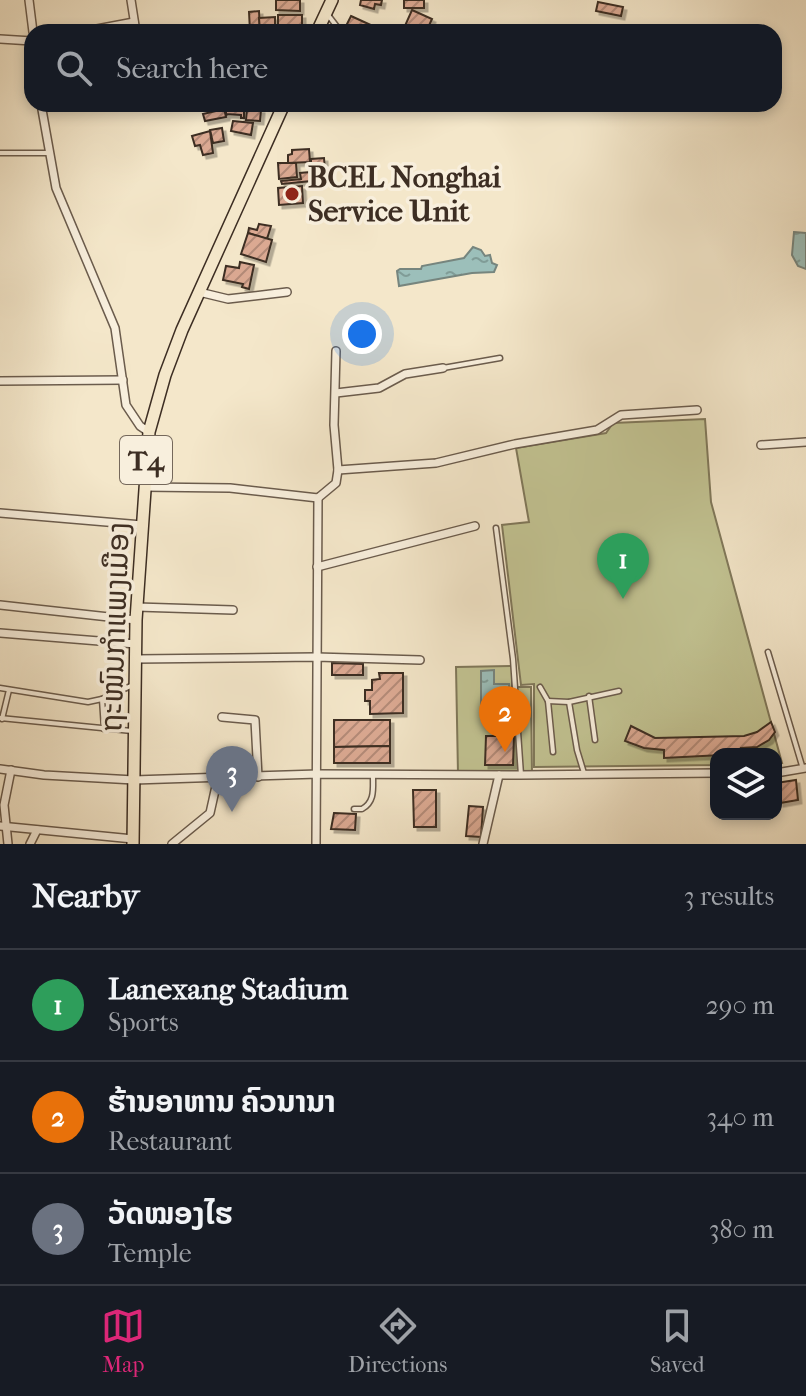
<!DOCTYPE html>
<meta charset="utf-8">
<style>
body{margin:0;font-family:"IM FELL French Canon","Noto Sans Lao",serif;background:#20242c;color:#f1f3f6}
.controls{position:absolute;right:24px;bottom:24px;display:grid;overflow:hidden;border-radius:16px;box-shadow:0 4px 12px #0003}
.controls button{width:72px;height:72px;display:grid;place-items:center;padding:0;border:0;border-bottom:2px solid #363941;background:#171b24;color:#f1f3f6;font:40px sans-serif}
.you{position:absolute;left:362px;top:334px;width:28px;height:28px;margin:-20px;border:6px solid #fff;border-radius:50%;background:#1a73e8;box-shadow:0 0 0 12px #1a73e833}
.badge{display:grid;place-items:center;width:52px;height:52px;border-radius:50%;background:#db2777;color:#fff;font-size:26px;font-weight:700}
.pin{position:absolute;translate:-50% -66px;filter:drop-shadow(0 2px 4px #0008)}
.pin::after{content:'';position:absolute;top:42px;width:28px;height:24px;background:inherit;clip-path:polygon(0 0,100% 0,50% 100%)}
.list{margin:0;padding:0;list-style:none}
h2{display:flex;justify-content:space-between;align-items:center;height:104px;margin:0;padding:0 32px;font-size:34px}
h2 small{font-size:26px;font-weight:400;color:#9ea1a6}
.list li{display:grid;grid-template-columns:52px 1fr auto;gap:24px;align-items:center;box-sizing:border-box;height:112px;padding:0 32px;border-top:2px solid #363941}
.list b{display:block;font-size:30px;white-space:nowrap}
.list p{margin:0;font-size:26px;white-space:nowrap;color:#9ea1a6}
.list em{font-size:26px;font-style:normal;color:#9ea1a6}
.icon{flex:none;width:44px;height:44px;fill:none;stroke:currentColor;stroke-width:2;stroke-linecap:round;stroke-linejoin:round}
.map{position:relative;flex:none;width:806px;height:844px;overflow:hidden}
.search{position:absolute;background:#171b24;box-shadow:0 4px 12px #0003;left:24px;right:24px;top:24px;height:88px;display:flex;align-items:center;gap:20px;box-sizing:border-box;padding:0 28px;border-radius:24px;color:#9ea1a6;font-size:30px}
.sheet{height:440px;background:#171b24}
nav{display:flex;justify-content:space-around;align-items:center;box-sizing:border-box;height:112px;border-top:2px solid #363941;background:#171b24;font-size:22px;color:#9ea1a6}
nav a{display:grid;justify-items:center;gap:4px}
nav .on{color:#db2777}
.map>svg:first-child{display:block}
</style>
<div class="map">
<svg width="806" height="844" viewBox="0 0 806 844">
<defs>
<pattern id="water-ripples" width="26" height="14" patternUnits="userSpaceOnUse" patternTransform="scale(2)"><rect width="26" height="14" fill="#9cbfba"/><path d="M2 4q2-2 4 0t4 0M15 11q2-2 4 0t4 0" fill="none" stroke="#809c97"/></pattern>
<pattern id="building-hatch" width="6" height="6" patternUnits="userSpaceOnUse" patternTransform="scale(2)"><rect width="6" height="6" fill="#dba992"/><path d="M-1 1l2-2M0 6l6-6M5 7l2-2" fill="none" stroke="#b38a77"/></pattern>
<filter id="shadow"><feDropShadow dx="3.5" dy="3.5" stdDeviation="0" flood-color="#0004"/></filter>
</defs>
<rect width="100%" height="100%" fill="#f4e7ca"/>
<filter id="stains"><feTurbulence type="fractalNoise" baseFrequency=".0025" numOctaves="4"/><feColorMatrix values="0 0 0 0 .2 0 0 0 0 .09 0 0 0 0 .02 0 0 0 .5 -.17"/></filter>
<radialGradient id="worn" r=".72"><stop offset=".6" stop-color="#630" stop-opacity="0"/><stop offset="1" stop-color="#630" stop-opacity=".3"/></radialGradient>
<!-- green -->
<g fill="#c2c392" stroke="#80785a" stroke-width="2">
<polygon points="705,419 711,502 782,763 776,763 776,754 716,754 716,765 534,767 534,684 521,685 502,525 529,522 516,448 606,433 613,423"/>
<polygon points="512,666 512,687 531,687 532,775 458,774 456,667"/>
</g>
<!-- water -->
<g fill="url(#water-ripples)" stroke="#76857e" stroke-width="2">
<polygon points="794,232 806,233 806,269 798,266 792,255"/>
<polygon points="473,247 481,250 485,256 490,255 492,263 497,265 494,272 472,273 399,286 397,271 400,269 421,269 422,266 464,258"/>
<polygon points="494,670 494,684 509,684 510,712 481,712 481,671"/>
</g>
<!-- building -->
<g fill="url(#building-hatch)" stroke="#3d2e23" stroke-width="2" filter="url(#shadow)">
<polygon points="276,0 300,0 300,11 276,10"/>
<polygon points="361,0 382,0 381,5 375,4 374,9 360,5"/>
<rect x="404" y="0" width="20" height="8"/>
<polygon points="598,2 623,7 621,16 596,11"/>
<polygon points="412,10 432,19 426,32 413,32 404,28"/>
<polygon points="259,11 260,30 250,31 249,12"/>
<polygon points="278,15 302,15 302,28 278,29"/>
<polygon points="351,16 386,32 358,32 346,26"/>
<polygon points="275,17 275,32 260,32 259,18"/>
<polygon points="214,104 223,104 226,117 205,121 203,114 216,111"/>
<polygon points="226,108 244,109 244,118 241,118 241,115 227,114 226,116"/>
<polygon points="247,109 261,110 260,121 246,120"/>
<polygon points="233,121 253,123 251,135 231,131"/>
<polygon points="222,128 224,141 213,143 210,130"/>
<polygon points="210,131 213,153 203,155 200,145 195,146 192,136"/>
<polygon points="309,149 310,162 288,163 288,155 292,154 292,150"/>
<polygon points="324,158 325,170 311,171 311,159"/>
<polygon points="278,163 296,163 297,177 279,179"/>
<polygon points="310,172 311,181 282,184 281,181 301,179 300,173"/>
<polygon points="318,172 318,175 330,174 330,179 313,180 312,173"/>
<polygon points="302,186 303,203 279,205 278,188"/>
<polygon points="259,224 271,226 267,239 248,233 249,228 257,230"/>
<polygon points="248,233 272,240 266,262 241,254"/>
<polygon points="240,262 254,265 249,289 242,287 243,284 223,280 226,266 239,268"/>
<polygon points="332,663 363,664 363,675 332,675"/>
<polygon points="379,673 403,673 403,713 370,714 370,701 365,701 365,690 372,690 372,680 380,679"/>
<polygon points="334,720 390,720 390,746 334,747"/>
<polygon points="771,722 775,732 769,740 757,747 741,748 741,754 664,758 664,750 644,748 625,741 631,726 655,738 744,736 757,732"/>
<polygon points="486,736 514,736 513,765 485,765"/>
<polygon points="390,746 390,763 334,763 334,747"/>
<polygon points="796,780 798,800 780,803 776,783"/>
<polygon points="413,790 436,790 436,827 414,827"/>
<polygon points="469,806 483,807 481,837 466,836"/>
<polygon points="334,813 356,814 355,830 331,829"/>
</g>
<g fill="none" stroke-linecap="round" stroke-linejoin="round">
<defs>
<g id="service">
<polyline points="328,15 341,32"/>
<polyline points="0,153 50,153"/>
<polyline points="443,368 500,358"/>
<polyline points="496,528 513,659 521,775"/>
<polyline points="768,652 803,769"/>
<polyline points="540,687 548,701 553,752"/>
<polyline points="0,688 88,702 102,699 133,685"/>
<polyline points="589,696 595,740"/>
<polyline points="102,699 104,729"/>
<polyline points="548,701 569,702 619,691"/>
<polyline points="569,702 577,750 584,773"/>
<polyline points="0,718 132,731"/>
<polyline points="2,719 9,690"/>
<path d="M 354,809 L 362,809 C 375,802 373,789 373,776"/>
</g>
<g id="minor">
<polyline points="29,0 33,32"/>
<polyline points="131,0 136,32"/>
<polyline points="81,32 134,22"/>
<polyline points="0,39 32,41"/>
<polyline points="41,104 56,188 115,328 126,405 140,426 149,432"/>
<polyline points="199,292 228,299 287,292"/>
<polyline points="0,381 123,380"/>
<polyline points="336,393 379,388 405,374 443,368"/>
<polyline points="761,445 806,442"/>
<polyline points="338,470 436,463 515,444 597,430 621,415 697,410"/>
<polyline points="144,487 230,488 318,498 336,483 338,470 334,425 336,351"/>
<polyline points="0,513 142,525"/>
<polyline points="317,567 475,526"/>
<polyline points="0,605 136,620"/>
<polyline points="137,607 233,610"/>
<polyline points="0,633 136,644"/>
<polyline points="136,659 316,657 420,660"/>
<polyline points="222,717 255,720 258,777"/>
<polyline points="0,769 44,775 134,780 318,774 521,775 716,773"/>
<polyline points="776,773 806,768"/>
<polyline points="0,826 133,839"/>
<polyline points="8,844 4,805 11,770"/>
<polyline points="30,844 37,830"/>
<polyline points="172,844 210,813 218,777"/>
<polyline points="316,844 318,498"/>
<polyline points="483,844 499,775"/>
</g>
<g id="primary">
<polyline points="317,32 332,0"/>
<polyline points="133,844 136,620 149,432 165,375 182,330 284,104"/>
</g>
</defs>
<!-- service casing -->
<use href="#service" stroke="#6b5c4d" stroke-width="7"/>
<!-- minor casing -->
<use href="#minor" stroke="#6b5c4d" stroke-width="10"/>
<!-- primary casing -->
<use href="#primary" stroke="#3d2e23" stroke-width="14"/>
<!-- service -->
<use href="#service" stroke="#f8efdd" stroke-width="4"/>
<!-- minor -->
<use href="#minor" stroke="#f8efdd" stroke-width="7"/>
<!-- primary -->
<use href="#primary" stroke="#f4e7ca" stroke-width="11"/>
</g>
<!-- markers -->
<circle fill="#8f2418" stroke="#f8efdd" stroke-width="3" cx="292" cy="194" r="8"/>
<g text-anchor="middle" stroke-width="7" stroke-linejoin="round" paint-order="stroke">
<!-- shield labels -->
<rect fill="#f8efdd" stroke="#75685b" stroke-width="2" x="120" y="436" width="52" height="48" rx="6"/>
<g font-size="28" font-weight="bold" fill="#3d2e23">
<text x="146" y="470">T4</text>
</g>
<!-- poi labels -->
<g font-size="30" font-weight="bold" fill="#3d2e23" stroke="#f8efdd" text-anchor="start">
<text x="308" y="187">BCEL Nonghai<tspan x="308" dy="34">Service Unit</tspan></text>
</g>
<!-- street labels -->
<g font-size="30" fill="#3d2e23" stroke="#f8efdd">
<text transform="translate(115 627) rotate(-88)" y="10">ຖະໜົນກຳແພງເມືອງ</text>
</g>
</g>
<rect width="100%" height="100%" filter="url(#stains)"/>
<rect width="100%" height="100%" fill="url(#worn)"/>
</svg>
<div class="controls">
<button><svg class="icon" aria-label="layers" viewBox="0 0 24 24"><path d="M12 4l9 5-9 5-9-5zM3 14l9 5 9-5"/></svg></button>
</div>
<div class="you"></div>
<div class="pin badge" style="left:623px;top:599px;background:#2e9e5b">1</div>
<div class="pin badge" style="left:505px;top:752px;background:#e8710a">2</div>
<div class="pin badge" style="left:232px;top:812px;background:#6b7280">3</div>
<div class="search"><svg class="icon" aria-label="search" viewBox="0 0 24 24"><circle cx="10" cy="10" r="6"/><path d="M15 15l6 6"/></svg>Search here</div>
</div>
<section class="sheet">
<h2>Nearby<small>3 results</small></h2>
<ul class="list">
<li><span class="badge" style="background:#2e9e5b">1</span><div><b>Lanexang Stadium</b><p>Sports</p></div><em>290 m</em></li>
<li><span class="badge" style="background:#e8710a">2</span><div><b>ຮ້ານອາຫານ ຄົວນານາ</b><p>Restaurant</p></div><em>340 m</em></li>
<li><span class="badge" style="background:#6b7280">3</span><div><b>ວັດໝອງໄຮ</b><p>Temple</p></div><em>380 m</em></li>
</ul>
</section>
<nav>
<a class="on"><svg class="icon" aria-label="map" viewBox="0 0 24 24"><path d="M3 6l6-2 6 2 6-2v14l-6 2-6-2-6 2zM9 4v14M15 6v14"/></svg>Map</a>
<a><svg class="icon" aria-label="directions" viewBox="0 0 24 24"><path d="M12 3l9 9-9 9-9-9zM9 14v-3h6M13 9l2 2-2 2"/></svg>Directions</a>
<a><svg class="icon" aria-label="saved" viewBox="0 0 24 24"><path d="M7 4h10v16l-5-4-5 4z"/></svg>Saved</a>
</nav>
